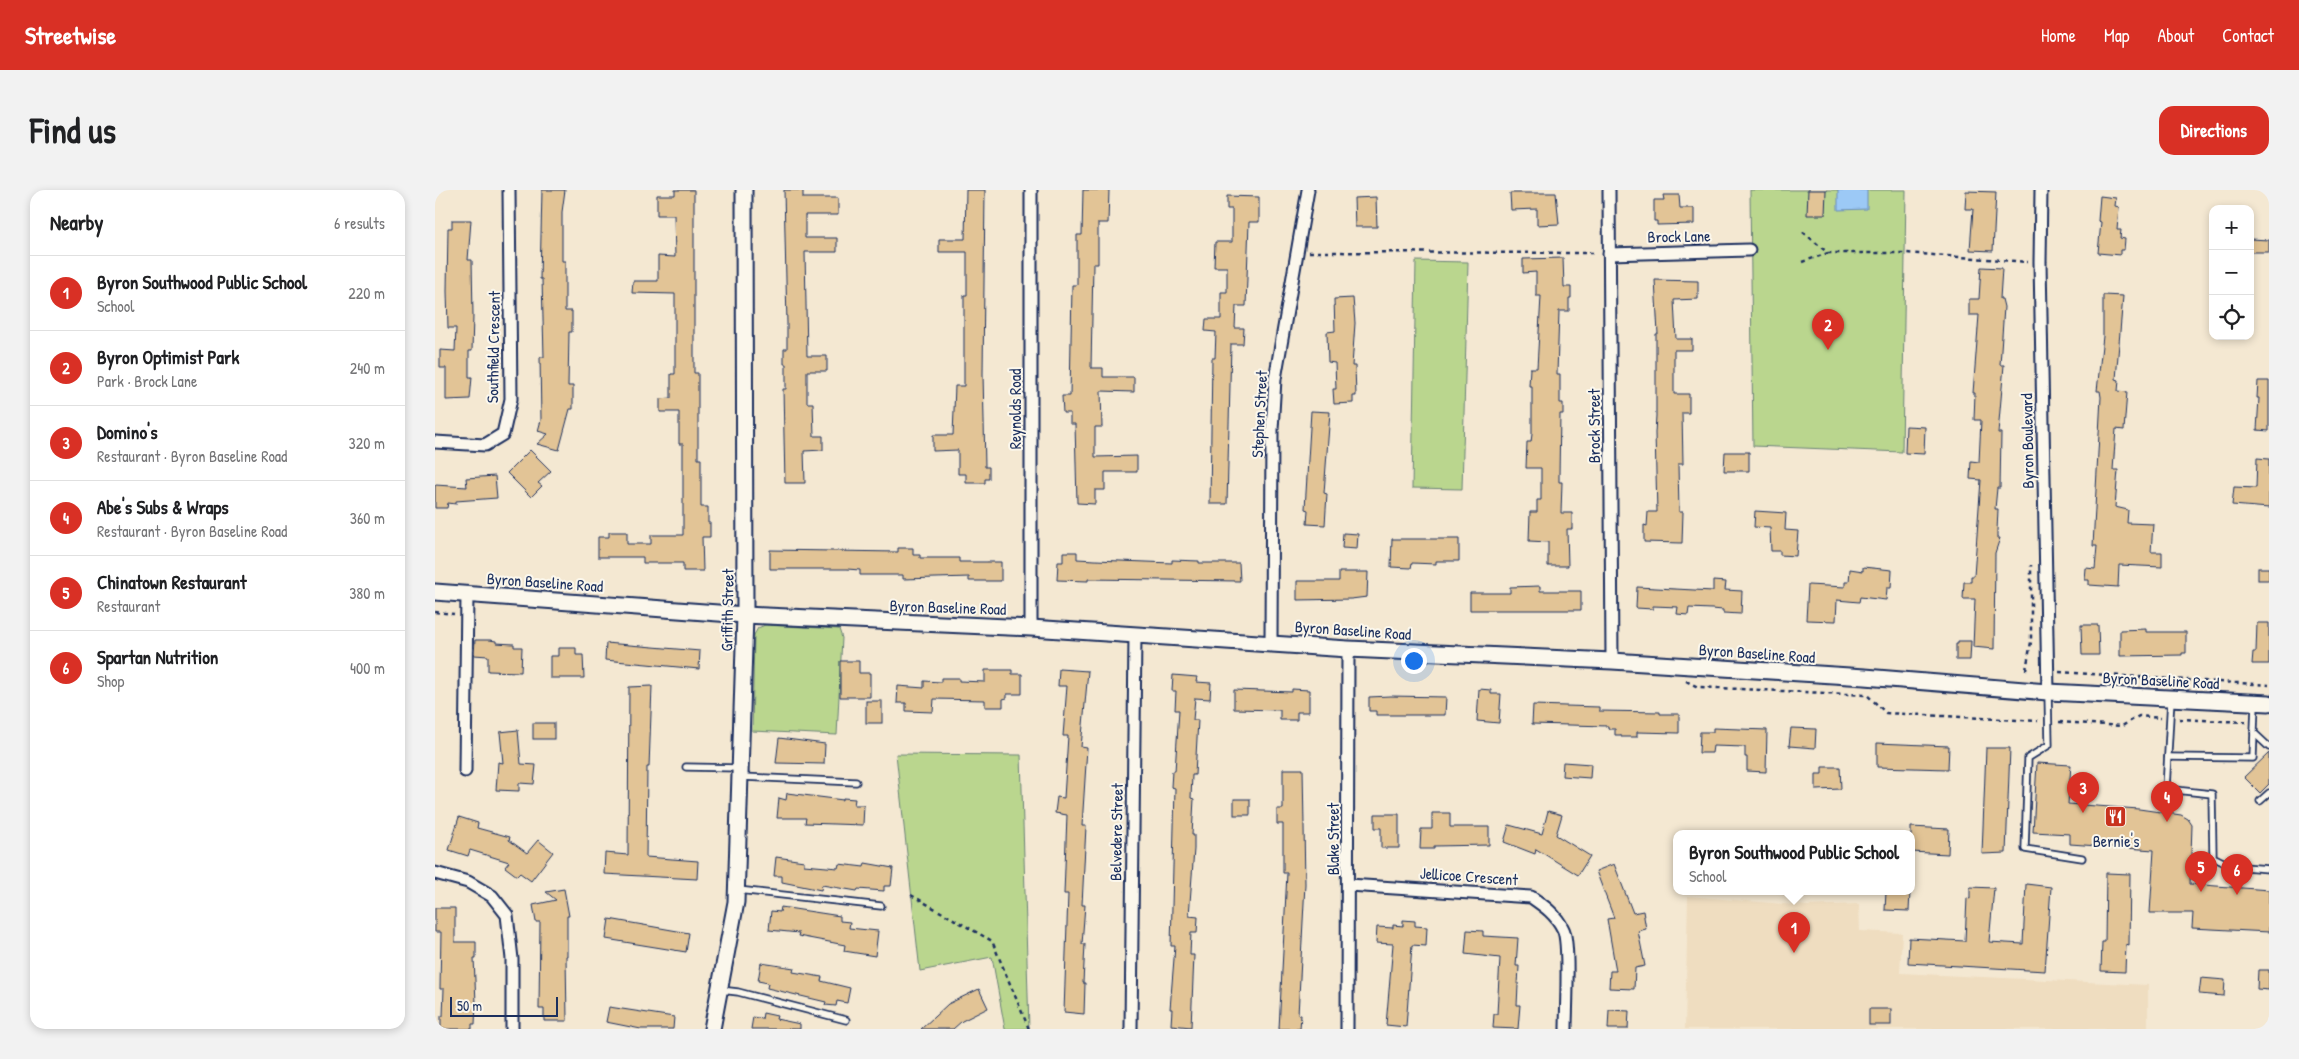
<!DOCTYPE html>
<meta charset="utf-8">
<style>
body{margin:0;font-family:"Patrick Hand",sans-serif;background:#f2f2f2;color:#202124}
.controls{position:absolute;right:15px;top:15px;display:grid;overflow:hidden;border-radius:10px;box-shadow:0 2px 8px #0003}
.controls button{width:45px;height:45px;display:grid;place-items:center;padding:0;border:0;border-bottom:1px solid #e0e0e0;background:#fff;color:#202124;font:25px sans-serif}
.scale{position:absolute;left:15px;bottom:12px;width:108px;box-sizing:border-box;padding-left:5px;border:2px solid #1b2f5e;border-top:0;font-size:14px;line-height:18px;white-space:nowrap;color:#1b2f5e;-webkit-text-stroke:4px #fbf7ec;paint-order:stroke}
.you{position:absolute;left:978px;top:470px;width:18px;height:18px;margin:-12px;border:4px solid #fff;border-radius:50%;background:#1a73e8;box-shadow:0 0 0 8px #1a73e833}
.badge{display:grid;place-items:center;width:32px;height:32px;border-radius:50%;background:#d93025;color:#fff;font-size:16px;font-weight:700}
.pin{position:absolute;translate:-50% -41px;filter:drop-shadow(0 1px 2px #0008)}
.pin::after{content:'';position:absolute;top:26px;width:18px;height:15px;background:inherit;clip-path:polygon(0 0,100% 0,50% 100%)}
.popup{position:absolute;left:1238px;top:640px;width:242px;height:65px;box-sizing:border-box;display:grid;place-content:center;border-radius:10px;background:#fff;filter:drop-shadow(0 1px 4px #0005);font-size:16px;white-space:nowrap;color:#757577}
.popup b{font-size:19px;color:#202124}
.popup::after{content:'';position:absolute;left:50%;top:100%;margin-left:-10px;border:10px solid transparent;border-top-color:#fff}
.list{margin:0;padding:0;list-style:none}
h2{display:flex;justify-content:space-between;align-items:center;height:65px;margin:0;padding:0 20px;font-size:21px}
h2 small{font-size:16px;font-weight:400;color:#757577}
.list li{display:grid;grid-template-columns:32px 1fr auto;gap:15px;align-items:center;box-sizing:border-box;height:75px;padding:0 20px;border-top:1px solid #e0e0e0}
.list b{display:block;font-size:19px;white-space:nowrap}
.list p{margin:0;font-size:16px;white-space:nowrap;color:#757577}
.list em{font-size:16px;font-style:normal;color:#757577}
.icon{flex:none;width:28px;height:28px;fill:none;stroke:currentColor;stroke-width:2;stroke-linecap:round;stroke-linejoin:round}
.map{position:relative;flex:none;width:1834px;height:839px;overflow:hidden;border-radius:15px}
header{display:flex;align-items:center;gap:30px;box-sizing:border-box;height:70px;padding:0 25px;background:#d93025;color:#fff}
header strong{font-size:24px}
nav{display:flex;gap:28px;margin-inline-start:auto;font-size:18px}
.intro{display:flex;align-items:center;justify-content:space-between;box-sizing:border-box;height:120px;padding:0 30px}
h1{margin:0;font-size:35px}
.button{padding:12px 22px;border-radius:15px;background:#d93025;color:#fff;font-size:18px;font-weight:700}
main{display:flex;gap:30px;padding:0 30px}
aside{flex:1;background:#fff;border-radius:15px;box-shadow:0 2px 8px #0003}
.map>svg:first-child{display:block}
</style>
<header>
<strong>Streetwise</strong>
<nav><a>Home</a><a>Map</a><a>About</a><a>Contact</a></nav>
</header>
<div class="intro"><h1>Find us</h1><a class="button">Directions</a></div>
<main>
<aside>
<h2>Nearby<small>6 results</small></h2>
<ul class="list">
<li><span class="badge">1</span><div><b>Byron Southwood Public School</b><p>School</p></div><em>220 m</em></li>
<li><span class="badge">2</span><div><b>Byron Optimist Park</b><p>Park · Brock Lane</p></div><em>240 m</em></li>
<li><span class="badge">3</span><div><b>Domino's</b><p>Restaurant · Byron Baseline Road</p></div><em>320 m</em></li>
<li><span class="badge">4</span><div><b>Abe's Subs &amp; Wraps</b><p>Restaurant · Byron Baseline Road</p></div><em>360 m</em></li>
<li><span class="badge">5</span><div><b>Chinatown Restaurant</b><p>Restaurant</p></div><em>380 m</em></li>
<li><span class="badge">6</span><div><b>Spartan Nutrition</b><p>Shop</p></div><em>400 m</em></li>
</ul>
</aside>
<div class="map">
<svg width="1834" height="839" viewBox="0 0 1834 839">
<rect width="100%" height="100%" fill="#f4e8d2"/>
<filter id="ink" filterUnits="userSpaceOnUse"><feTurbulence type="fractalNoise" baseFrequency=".02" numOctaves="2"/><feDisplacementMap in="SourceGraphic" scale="10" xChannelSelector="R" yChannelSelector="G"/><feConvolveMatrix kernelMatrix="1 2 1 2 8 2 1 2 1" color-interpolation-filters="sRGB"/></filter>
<g filter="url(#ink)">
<!-- built -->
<polygon fill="#efddc0" points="1253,706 1372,716 1424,714 1425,741 1467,743 1465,783 1713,795 1713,839 1250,839"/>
<!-- green -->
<g fill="#bad68e" stroke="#6a8276">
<polygon points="1315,0 1471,0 1467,262 1318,256"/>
<polygon points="981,71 1033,72 1027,299 977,298"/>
<polygon points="330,435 404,439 407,448 402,545 317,541 319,445 323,438"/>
<polygon points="461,564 586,565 594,839 570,839 557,767 485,781"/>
</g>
<!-- water -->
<polygon fill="#9cc9f6" stroke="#688bb9" points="1403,0 1432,0 1432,19 1403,20"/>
<!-- building -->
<g fill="#e2c496" stroke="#1b2f5e">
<polygon points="107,0 130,0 127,22 127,71 130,71 130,121 137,121 137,142 134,142 133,196 138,196 138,219 135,219 124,260 102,254 113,244 103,241 106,230 105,167 109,167 107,89 105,89"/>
<polygon points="240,0 259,0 259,183 263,183 263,269 266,269 266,317 273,317 273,333 275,333 275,347 267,347 268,381 248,381 248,373 208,373 208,367 163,367 163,347 174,347 174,342 192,342 192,354 216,354 216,345 248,345 248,254 244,254 244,222 225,222 225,209 236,208 236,184 240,184 240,104 197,103 198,91 223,91 223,66 240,67 239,25 222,25 222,5 240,5"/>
<polygon points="349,0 368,0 368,8 403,8 403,25 370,25 370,48 402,48 402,62 370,62 372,166 392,166 392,181 372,181 372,213 378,213 379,246 388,246 388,260 369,261 370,293 350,293 348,199 351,199 351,174 349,174 349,159 352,159 352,134"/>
<polygon points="531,0 550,0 548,184 550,277 554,277 554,289 550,289 550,293 531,293 531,284 523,284 523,260 498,261 498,245 518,245 520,196 529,196 529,105 532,105 532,62 504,62 504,49 530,49"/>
<polygon points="648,0 674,0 673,33 663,33 663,74 658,74 656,178 668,178 668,187 699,187 699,202 666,201 667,237 660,237 660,267 702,266 702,282 670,282 670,300 660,300 660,314 642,313 640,234 635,234 635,223 628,223 627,206 635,206 637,95 642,95 642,45 647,45"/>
<polygon points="1373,0 1391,0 1390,25 1372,25"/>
<polygon points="1531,1 1561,2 1558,61 1535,60 1538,19 1530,19"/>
<polygon points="1075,3 1121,3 1124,34 1102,35 1102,19 1076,20"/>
<polygon points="1228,5 1244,5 1245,18 1259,18 1259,34 1222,35 1222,31 1219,31 1219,10 1229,10"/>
<polygon points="792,6 824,7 824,32 814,32 811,116 801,116 800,138 809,138 808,154 796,154 792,314 775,314 777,168 780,168 781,142 770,141 771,129 786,129 786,102 792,102 792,77 779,77 780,52 797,52 797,19 792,19"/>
<polygon points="1665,6 1681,8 1680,16 1684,17 1682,40 1686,40 1685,48 1690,49 1689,60 1685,60 1685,65 1663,63 1666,32 1663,31"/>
<polygon points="941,7 942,37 920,37 919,8"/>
<polygon points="17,30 36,30 33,70 37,70 38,126 37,161 34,161 34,187 37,187 35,209 11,210 11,178 5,178 5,160 20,161 21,138 13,138 12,101 13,38 17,38"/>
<polygon points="1815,49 1834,50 1834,62 1815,62"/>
<polygon points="1128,68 1129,97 1136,97 1136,108 1134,108 1134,121 1124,121 1122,184 1125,184 1125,213 1128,213 1128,224 1125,224 1124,286 1124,292 1127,292 1126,323 1137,323 1137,339 1132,339 1133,376 1113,376 1113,352 1094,351 1095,322 1102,322 1102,310 1106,310 1106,278 1091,278 1092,252 1096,252 1097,244 1097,196 1094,196 1095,178 1102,178 1106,106 1101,106 1101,82 1088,83 1088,69"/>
<polygon points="1546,77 1567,78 1565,109 1567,109 1569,117 1565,175 1569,175 1563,243 1566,243 1565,298 1562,298 1560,319 1563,319 1562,341 1562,348 1565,348 1560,363 1559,459 1538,457 1540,409 1528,409 1529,392 1536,392 1536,386 1539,386 1546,290 1535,289 1536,271 1544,272 1546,230 1539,230 1540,203 1538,203 1544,125 1534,125 1534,109 1544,109"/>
<polygon points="1220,90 1263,91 1263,109 1239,110 1241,149 1257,149 1257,160 1239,160 1239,204 1254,204 1254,223 1247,223 1248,274 1243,274 1244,322 1248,322 1247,353 1209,352 1209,335 1212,336 1213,322 1222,322 1220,243 1221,226 1221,144 1223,144"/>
<polygon points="1668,105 1688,106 1681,189 1684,190 1683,201 1692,202 1689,240 1681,239 1678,280 1683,280 1680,317 1693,320 1692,333 1718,334 1716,362 1727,362 1727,377 1684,375 1683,397 1654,395 1654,390 1650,390 1651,378 1660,379 1662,356 1658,356 1666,207 1665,201 1662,201 1668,146"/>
<polygon points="918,108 920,133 917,176 920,176 921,206 918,206 918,213 899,214 898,199 901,199 900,173 893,172 892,142 900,141 899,109"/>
<polygon points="1823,191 1834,191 1834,241 1822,240 1824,208 1822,208"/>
<polygon points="876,221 895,222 889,303 892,304 890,335 872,334 873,320 870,319"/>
<polygon points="1471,236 1490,237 1489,264 1470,263"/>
<polygon points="95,260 116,281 103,293 107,296 96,307 72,283"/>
<polygon points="1290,262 1314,262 1314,281 1289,281"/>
<polygon points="1822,268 1834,269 1834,318 1797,315 1799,297 1821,298"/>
<polygon points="60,286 62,308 21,311 21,314 13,313 12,318 0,318 0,295 32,297 31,288"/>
<polygon points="1320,321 1351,323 1350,340 1363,341 1361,366 1345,365 1345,361 1336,361 1335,338 1319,337"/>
<polygon points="908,343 923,344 922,359 907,358"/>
<polygon points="957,349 1024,349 1024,371 1001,371 1001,374 977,373 976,378 956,377"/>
<polygon points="463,358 478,358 478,365 485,365 485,368 524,368 524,372 566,372 566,391 534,391 534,387 468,389 468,385 425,385 425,380 412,379 335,379 335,360 463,362"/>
<polygon points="628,362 642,362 642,369 660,370 737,373 737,370 764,371 764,373 804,373 805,391 653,389 653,391 622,390 623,372 628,372"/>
<polygon points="1428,377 1457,380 1456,398 1452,398 1451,410 1425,407 1424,412 1402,410 1401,431 1371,430 1373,395 1410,397 1410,392 1414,392 1415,379 1428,381"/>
<rect x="1823" y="378" width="11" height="12"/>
<polygon points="904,382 933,382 932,407 916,409 862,410 862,391 904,391"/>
<polygon points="1278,391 1291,392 1290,400 1307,401 1306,424 1288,423 1288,420 1277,419 1254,418 1253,425 1242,424 1243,417 1218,416 1218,419 1201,418 1202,397 1278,401"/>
<polygon points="1105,396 1105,401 1146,401 1146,420 1035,420 1035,403 1075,403 1075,397"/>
<polygon points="1822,433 1834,433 1834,474 1817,474 1818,462 1821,462"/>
<polygon points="1646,435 1663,435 1664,465 1647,465"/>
<polygon points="1711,439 1711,442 1751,442 1751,463 1747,463 1747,465 1685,466 1685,440"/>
<polygon points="40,450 55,450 61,451 61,453 79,454 79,457 87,457 86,482 53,481 53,466 39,465"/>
<polygon points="1523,451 1536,451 1535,470 1521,470 1521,454 1523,454"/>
<polygon points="171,453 265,461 264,479 170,470"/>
<polygon points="123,458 141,458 141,465 148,465 149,488 115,488 115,466 123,466"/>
<polygon points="405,471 424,471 424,483 435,483 435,507 405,507"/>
<polygon points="624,479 653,481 646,557 652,558 647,636 651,636 647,715 650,715 647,754 650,754 648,793 650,793 649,824 629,822 633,704 629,704 632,625 620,623 622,607 629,608 633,546 628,546 632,496 623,496"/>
<polygon points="550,480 577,480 577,484 587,484 587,504 572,504 572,508 568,509 568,517 550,517 550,510 499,509 498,522 471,521 471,513 462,513 463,496 489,498 489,491 506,492 506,488 524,488 524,491 550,492"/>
<polygon points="738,485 762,487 761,492 776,493 775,509 760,508 758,530 763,530 760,585 757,585 756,608 759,609 757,645 759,645 759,659 754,726 763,727 762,743 756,743 755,765 759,765 756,837 736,835 737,819 735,819 740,756 736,756 740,598 736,597 737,581 740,581 744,520 740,520 741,501 737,501"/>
<polygon points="217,496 214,577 212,577 211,667 263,671 262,689 169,684 170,663 193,665 194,497"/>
<polygon points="857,499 874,500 874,522 862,522 862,530 845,530 845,520 799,519 799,500 857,502"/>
<polygon points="1044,499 1056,500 1056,504 1066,504 1064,533 1042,531"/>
<polygon points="955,506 1011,507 1010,525 941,525 941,521 934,521 934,507"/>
<rect x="431" y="511" width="16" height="22"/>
<polygon points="1098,515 1164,517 1164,521 1225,522 1225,524 1244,524 1244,543 1202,542 1202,547 1186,547 1186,545 1180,545 1180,539 1173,539 1173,536 1097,534"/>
<rect x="98" y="533" width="21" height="16"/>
<polygon points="1278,538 1332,540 1331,582 1312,581 1312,567 1310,567 1310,557 1278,556 1277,563 1264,563 1265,542 1278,542"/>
<polygon points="1356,538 1381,539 1380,558 1354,556"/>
<polygon points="83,540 86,574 101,575 99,594 84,593 84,601 61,600 63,572 68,573 65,542"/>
<polygon points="344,548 390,554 389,574 341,573"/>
<polygon points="1442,553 1514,556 1513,579 1442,577"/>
<polygon points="1551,558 1575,558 1571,663 1547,664"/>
<polygon points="1834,563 1834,594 1825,603 1809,587"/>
<polygon points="1128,572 1156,574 1155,588 1127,586"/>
<polygon points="1602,573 1636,575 1633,614 1704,619 1746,625 1753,629 1757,635 1755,694 1834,700 1834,742 1757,738 1758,723 1715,723 1719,660 1635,654 1635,644 1598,642"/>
<polygon points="1387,577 1405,577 1406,599 1381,600 1381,584 1387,584"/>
<polygon points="848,579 868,579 870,694 863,825 866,825 865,839 844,839 852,683 848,683 848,634 842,634 842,619 848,619"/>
<polygon points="352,603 408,610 408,608 420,609 419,615 429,615 428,635 370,633 371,628 342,628 344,608 351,610"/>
<rect x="799" y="609" width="16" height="16"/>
<polygon points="1113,621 1127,625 1121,645 1155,666 1143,685 1101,659 1100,664 1069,652 1074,635 1107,644"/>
<polygon points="997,623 1015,623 1015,637 1054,637 1054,655 999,656 999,659 985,659 986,639 997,639"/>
<polygon points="940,624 964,624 964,658 946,658 946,638 940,638"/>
<polygon points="24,627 43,633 42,638 75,647 74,650 92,663 103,650 118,662 96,691 85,683 82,686 70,677 74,672 35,660 33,666 14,660"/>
<polygon points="1476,637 1514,639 1513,664 1476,662"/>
<polygon points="341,667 369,671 369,675 403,678 404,674 429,677 430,673 458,678 456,696 449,696 449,701 423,699 422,701 387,695 386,700 347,692 347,686 339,686"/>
<polygon points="1179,674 1198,723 1208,721 1211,739 1203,741 1210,776 1200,778 1199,799 1174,798 1175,781 1181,781 1172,729 1179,728 1161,681"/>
<polygon points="1671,683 1695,684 1694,755 1691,754 1690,782 1666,781 1667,752 1670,752"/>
<polygon points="1591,694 1616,697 1610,781 1473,773 1474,748 1530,751 1532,708 1535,709 1535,697 1559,698 1554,752 1588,754"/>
<polygon points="129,699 134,726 132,726 132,766 131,766 132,831 109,831 109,819 104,819 105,732 101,732 98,715 121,710 111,702"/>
<polygon points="1451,702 1475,702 1474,721 1450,720"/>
<polygon points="346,717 405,726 405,731 415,732 414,738 443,741 440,766 409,761 410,755 363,746 364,743 334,740 336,721 345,722"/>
<polygon points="0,718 20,718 20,752 41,752 41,768 39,768 41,813 40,834 37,834 37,839 6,839 6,826 8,826 9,799 5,799 6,742 0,742"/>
<polygon points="174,729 254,743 251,762 171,749"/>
<polygon points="968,730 980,731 980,736 992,737 991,756 977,755 971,837 951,835 958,754 941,753 942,737 958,738 958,735 968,736"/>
<polygon points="1032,740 1048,741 1048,746 1083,748 1081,776 1084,776 1082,815 1085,815 1083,839 1058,838 1059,824 1062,824 1065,768 1030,764"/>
<polygon points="326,773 359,778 358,782 387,787 386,791 415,798 412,813 402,811 401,816 390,815 391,812 332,798 333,793 323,791"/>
<polygon points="1823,780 1834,780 1834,800 1822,799"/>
<polygon points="1766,788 1790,790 1789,806 1764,804"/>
<polygon points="544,799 553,818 527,831 518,839 486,839 513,814"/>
<polygon points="174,817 239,827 238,839 206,839 171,832"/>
<rect x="1434" y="819" width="22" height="16"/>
<polygon points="1174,820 1194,821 1193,839 1173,839"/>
<polygon points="328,823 342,826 341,829 365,834 365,839 316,839 318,827 327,829"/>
</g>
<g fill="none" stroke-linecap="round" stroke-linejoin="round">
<defs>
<g id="lane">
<polyline points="1613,503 1614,555 1593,568 1590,659 1647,668"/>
<polyline points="1736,508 1731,599 1777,604 1778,667 1796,676 1834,679"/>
<polyline points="1819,543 1834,557"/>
<polyline points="1733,567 1818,568 1820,514"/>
<polyline points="251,577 304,578"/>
<polyline points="307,587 421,592"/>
<polyline points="1825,611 1834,603"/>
<polyline points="303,700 446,716"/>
<polyline points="286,800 303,802 411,830"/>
</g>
<g id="street">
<polyline points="596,0 596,438"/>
<polyline points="1174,0 1177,471"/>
<polyline points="1606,0 1605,72 1613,502"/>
<polyline points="1174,64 1314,60"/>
<polyline points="0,252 50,255 68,244 76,209 74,0"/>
<polyline points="836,452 837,240 840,189 873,0"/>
<polyline points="30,581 32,404"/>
<polyline points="0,683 33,692 57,706 72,725 77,769 77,839"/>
<path d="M 914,695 L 1096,707 C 1109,716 1121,724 1128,739 C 1135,752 1131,820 1131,839"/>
<polyline points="696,839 700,445"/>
<polyline points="912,839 913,459"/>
</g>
<g id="secondary">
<polyline points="0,402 310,425 596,438 913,459 1177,471 1430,487 1613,502 1834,513"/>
<polyline points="277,839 301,712 310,425 309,0"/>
</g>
</defs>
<!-- lane casing -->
<use href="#lane" stroke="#1b2f5e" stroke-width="9"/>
<!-- street casing -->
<use href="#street" stroke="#1b2f5e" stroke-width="15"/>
<!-- secondary casing -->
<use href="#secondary" stroke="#1b2f5e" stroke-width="19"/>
<!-- path -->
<g stroke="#1b2f5e" stroke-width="2.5" stroke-dasharray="4 4" stroke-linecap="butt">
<polyline points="1368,42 1393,63 1471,63 1593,72"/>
<polyline points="874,62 1158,63"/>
<polyline points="1367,72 1393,63"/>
<polyline points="0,422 19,424"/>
<polyline points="1591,480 1596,452 1596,375"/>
<polyline points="1624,482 1834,495"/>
<polyline points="1251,491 1263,497 1432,505 1451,523 1603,531"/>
<polyline points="1744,529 1811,532"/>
<polyline points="1624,532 1687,536 1704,526 1726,528"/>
<polyline points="476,705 557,751 594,839"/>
</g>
<!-- lane -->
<use href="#lane" stroke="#fbf7ec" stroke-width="5.5"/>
<!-- street -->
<use href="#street" stroke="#fbf7ec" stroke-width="11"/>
<!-- secondary -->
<use href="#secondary" stroke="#fbf7ec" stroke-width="15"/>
</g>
</g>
<!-- icons -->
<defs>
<symbol id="restaurant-square" viewBox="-11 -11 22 22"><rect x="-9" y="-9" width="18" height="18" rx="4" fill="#c8321e" stroke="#fbf7ec"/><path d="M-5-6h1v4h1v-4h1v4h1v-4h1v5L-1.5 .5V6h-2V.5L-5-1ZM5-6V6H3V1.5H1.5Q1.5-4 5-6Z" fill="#fff"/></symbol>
</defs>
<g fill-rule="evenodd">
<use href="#restaurant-square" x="1668" y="614" width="25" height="25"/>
</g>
<g text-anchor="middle" stroke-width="4" stroke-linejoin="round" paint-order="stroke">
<!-- street labels -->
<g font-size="16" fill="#1b2f5e" stroke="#fbf7ec">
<text transform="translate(1244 46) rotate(-1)" y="6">Brock Lane</text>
<text transform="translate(58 157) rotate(-89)" y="6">Southfield Crescent</text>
<text transform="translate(580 219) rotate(-90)" y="6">Reynolds Road</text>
<text transform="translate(824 224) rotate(-87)" y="6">Stephen Street</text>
<text transform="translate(1159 236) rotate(-90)" y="6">Brock Street</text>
<text transform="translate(1592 251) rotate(-91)" y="6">Byron Boulevard</text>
<text transform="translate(110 392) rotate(4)" y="6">Byron Baseline Road</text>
<text transform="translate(513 417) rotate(2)" y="6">Byron Baseline Road</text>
<text transform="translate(292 420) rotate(-89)" y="6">Griffith Street</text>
<text transform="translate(918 440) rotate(4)" y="6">Byron Baseline Road</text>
<text transform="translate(1322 463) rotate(4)" y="6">Byron Baseline Road</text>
<text transform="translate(1726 490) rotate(3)" y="6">Byron Baseline Road</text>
<text transform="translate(681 642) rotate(-89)" y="6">Belvedere Street</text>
<text transform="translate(898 649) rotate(-90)" y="6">Blake Street</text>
<text transform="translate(1034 686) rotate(4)" y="6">Jellicoe Crescent</text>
</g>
<!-- poi labels -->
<g font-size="16" fill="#1b2f5e" stroke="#fbf7ec">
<text x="1681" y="657">Bernie's</text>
</g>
</g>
</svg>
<div class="controls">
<button>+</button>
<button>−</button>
<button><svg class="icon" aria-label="locate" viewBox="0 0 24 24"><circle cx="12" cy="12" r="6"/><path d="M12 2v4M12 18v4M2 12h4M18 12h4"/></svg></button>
</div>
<div class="scale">50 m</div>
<div class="you"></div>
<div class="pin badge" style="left:1359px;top:763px">1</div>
<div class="popup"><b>Byron Southwood Public School</b>School</div>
<div class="pin badge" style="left:1393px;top:160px">2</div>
<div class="pin badge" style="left:1648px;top:623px">3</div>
<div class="pin badge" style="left:1732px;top:632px">4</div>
<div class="pin badge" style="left:1766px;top:702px">5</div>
<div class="pin badge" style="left:1802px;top:705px">6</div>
</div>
</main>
